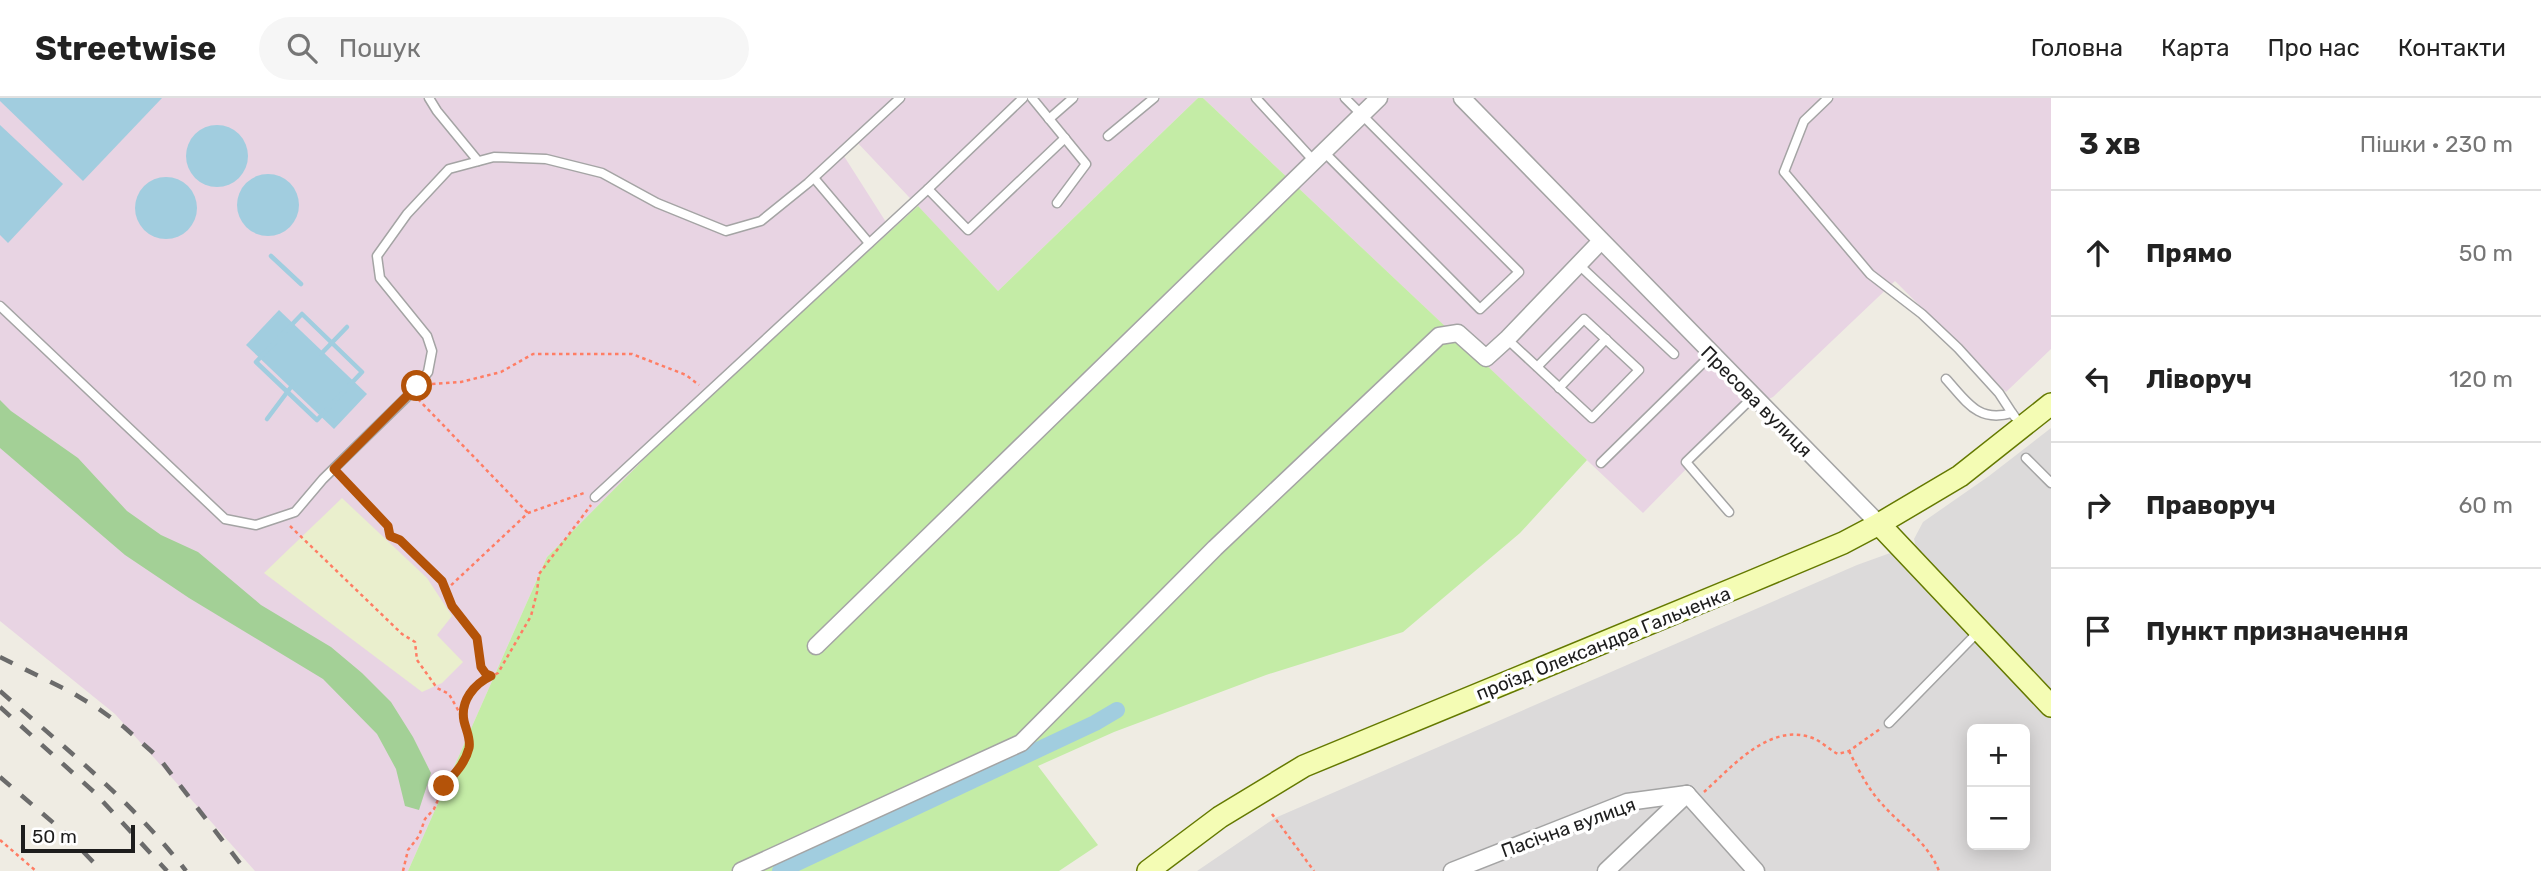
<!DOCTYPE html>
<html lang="uk">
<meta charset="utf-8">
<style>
body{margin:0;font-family:Rubik,sans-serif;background:#f6f6f6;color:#222}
.controls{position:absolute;right:21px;bottom:21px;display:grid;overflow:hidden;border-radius:10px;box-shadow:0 4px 18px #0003}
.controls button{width:63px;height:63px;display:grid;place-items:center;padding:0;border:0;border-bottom:2px solid #e0e0e0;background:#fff;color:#222;font:35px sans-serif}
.scale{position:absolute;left:21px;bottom:18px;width:114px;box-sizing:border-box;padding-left:7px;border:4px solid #1d1d1d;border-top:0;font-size:19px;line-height:24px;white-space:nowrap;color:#1d1d1d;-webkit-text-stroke:5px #fff;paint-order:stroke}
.stop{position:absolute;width:21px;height:21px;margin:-16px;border:5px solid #b45309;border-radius:50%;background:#fff}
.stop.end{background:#b45309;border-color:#fff;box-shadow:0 2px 7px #0008}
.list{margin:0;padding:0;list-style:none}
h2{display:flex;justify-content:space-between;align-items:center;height:91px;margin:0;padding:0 28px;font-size:30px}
h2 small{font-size:23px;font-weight:400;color:#767676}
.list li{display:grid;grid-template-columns:46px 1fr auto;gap:21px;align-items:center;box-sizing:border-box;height:126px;padding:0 28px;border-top:2px solid #e0e0e0}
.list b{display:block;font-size:26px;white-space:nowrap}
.list em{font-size:23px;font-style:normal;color:#767676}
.icon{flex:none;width:38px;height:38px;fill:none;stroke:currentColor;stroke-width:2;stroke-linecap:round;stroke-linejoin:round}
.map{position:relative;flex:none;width:2051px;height:773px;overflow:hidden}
header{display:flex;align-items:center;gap:42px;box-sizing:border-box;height:98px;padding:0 35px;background:#fff;border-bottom:2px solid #e0e0e0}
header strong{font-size:33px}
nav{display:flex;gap:38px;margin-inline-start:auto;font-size:24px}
.search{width:490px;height:63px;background:#f6f6f6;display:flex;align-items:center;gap:18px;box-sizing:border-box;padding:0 24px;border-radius:38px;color:#767676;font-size:26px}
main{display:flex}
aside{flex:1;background:#fff}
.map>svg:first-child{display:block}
</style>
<header>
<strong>Streetwise</strong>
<div class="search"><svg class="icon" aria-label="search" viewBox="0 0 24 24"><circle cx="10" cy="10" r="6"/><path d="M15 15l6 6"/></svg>Пошук</div>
<nav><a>Головна</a><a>Карта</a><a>Про нас</a><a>Контакти</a></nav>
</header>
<main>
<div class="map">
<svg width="2051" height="773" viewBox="0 0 2051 773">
<rect width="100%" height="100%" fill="#efece3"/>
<!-- residential -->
<g fill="#dcdada" fill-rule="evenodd">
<polygon points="2051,330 2051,598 1916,450 1914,441 1923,424 1989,378"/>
<path d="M 1893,454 L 2051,618 L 2051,773 L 1197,773 L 1275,720 L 1857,467 ZM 1972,631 L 2025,631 L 2025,747 L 1972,747 Z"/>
</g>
<!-- industrial -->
<g fill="#e8d4e3">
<polygon points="0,0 1198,0 998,193 854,41 842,55 891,132 674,331 547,459 408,773 255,773 115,616 0,523"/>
<polygon points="1203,0 2051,0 2051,251 2006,294 1895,183 1773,299 1743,313 1643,415"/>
</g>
<!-- farmland -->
<polygon fill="#eaefcd" points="342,400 427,480 452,518 437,537 463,564 442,585 422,594 264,475"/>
<!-- grass -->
<polygon fill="#c4eca6" points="1198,0 1203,0 1587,362 1520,435 1403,534 1266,577 1114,634 1038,668 1098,747 1059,773 408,773 547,459 674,331 918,108 998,193"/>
<!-- forest -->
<polygon fill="#a3d096" points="0,302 11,313 78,360 127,413 161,437 198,454 261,507 331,549 362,575 391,604 413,639 431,675 419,712 405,708 396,671 377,636 323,581 189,500 125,457 0,350"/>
<!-- water -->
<g fill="#a1cddf">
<polygon points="0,0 162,0 83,83 0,3"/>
<circle cx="217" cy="58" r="31"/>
<polygon points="0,27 63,86 8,145 0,137"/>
<circle cx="268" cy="107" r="31"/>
<circle cx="166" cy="110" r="31"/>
<polygon points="279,212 367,296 334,331 246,247"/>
</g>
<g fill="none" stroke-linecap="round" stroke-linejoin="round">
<!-- stream -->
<g stroke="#a1cddf" stroke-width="4.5">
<polyline points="271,158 301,186"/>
<polygon points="302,216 362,274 317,322 256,264"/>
<polyline points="321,256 347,229"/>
<polyline points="267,321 294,285"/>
</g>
<!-- canal -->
<polyline stroke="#a1cddf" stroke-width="16" points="780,773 1095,625 1117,612"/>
<defs>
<g id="lane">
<polyline points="429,0 437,13 478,63"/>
<polyline points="1032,0 1086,66 1057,105"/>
<polyline points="1256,0 1314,63"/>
<polyline points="1828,0 1804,23 1784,74 1870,176 1922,216 1958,250 1999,295 2012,315"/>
<polyline points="1049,21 1073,0"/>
<polyline points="1108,38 1154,0"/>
<polyline points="1324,54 1480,211 1519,174 1345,0"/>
<polyline points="814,80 869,145"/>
<polyline points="928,91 968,132 1065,40"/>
<polyline points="1578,166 1674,256"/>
<polyline points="0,208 225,421 256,427 295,414 323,381 412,294 428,274 432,253 427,238 380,180 377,158 407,116 449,71 494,59 546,61 602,75 657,105 726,133 761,123 808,85 900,0"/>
<polyline points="1507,241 1592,320 1639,272 1584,221 1537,269"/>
<path d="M 1946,281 C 1967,304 1978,325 2012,315 L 2015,319"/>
<polyline points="1559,290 1606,241"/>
<polyline points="2026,360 2051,385"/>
<polyline points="1601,365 1711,257"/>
<polyline points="595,399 928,91 1023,0"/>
<polyline points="1729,414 1686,364 1753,299"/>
<polyline points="1889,625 1979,533"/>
</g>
<g id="street">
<polyline points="1462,0 1879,426"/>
<polyline points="816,548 1379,0"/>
<polyline points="1687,696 1756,773"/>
<polyline points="741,773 1021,645 1215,450 1439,238 1458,235 1486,260 1507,241 1601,143"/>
<polyline points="1452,773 1627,704 1687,696"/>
<polyline points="1606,773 1687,696"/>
</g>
<g id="secondary">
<polyline points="1879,426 2051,608"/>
<polyline points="1148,773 1220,719 1304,668 1750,484 1843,445 1879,426 1960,378 2051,306"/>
</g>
</defs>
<!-- lane casing -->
<use href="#lane" stroke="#a4a4a4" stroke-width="11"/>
<!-- street casing -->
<use href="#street" stroke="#a4a4a4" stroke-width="19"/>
<!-- secondary casing -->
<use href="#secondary" stroke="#647900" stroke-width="24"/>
<!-- path -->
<g stroke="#ff7d64" stroke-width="2.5" stroke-dasharray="3.5 3.5" stroke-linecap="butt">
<polyline points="432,286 461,284 501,274 533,256 632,256 686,277 699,287"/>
<polyline points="418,301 528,415"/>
<polyline points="341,378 388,428 390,437 400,442 442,483 452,508 477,540 481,569 486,576 491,578"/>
<polyline points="290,428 402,536 415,544 417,562 437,590 449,596 462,619"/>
<polyline points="446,492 528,415 584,395"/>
<path d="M 1849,653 C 1858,671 1868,691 1882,706 C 1901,728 1928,744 1939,773"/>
<path d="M 1704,694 C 1732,669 1771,622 1815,641 C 1823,645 1830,652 1838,656 L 1849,653 L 1880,631"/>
<polyline points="1272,716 1314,773"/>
<polyline points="0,742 36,773"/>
<polyline points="403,773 408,752 419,738 425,721 434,711 444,688 463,666 469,649 464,622 464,612 468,597 478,585 498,575 531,518 537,494 539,476 591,407"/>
</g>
<!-- lane -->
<use href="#lane" stroke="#fff" stroke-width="8"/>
<!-- street -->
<use href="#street" stroke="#fff" stroke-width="16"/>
<!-- secondary -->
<use href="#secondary" stroke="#f4fcb4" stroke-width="21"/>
<!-- rail -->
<g stroke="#6b6b6b" stroke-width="4.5" stroke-dasharray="14 14" stroke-linecap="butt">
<polyline points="0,559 71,594 99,611 124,629 159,660 246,773"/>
<path d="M 0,593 C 65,650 133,704 186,773"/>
<polyline points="0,609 94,694 167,773"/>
<polyline points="0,679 64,734 102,773"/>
</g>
</g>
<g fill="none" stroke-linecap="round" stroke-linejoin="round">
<!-- route -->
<path stroke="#b45309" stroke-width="9" d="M 417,288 L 334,371 L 388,428 L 390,438 L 400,442 L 442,483 L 452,508 L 477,540 L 481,569 L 486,576 L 491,578 C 474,586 460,603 464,623 C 466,632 471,641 469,650 C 465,666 454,676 444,688"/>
</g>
<g text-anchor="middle" stroke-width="7" stroke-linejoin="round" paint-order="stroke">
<!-- street labels -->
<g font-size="19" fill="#1d1d1d" stroke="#fff">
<text transform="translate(1757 303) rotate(45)" y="7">Пресова вулиця</text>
<text transform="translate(1603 545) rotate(-22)" y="7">проїзд Олександра Гальченка</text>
<text transform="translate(1568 729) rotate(-20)" y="7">Пасічна вулиця</text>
</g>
</g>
</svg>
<div class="controls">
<button>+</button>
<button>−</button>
</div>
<div class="scale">50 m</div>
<div class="stop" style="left:417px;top:288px"></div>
<div class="stop end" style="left:444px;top:688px"></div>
</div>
<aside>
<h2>3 хв<small>Пішки · 230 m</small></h2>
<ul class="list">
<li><svg class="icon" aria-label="ahead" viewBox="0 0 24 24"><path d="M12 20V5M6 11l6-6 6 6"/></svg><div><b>Прямо</b></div><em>50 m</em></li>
<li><svg class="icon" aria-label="left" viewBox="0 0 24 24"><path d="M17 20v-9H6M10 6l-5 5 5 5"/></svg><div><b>Ліворуч</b></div><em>120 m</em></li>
<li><svg class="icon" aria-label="right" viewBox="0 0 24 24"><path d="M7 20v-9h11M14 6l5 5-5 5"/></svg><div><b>Праворуч</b></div><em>60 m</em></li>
<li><svg class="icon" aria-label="arrive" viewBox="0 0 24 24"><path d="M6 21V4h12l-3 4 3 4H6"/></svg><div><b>Пункт призначення</b></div></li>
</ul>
</aside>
</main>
